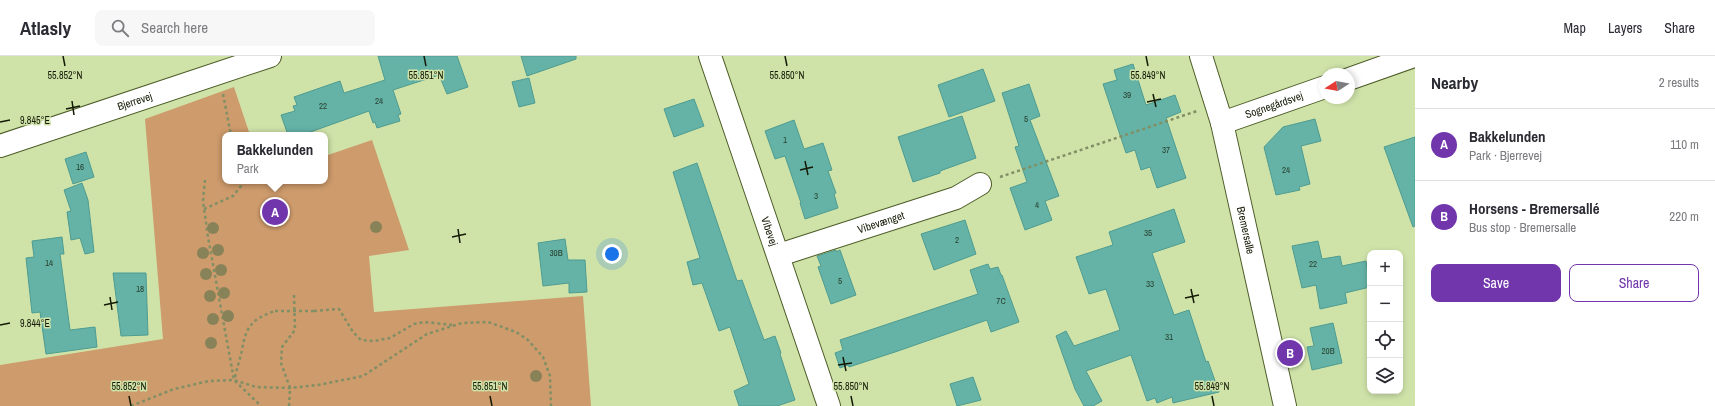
<!DOCTYPE html>
<meta charset="utf-8">
<style>
body{margin:0;font-family:"Archivo Narrow",sans-serif;background:#f7f7f7;color:#2b2b33}
.controls{position:absolute;right:12px;bottom:12px;display:grid;overflow:hidden;border-radius:8px;box-shadow:0 2px 6px #0003}
.controls button{width:36px;height:36px;display:grid;place-items:center;padding:0;border:0;border-bottom:1px solid #e1e1e2;background:#fff;color:#2b2b33;font:20px sans-serif}
.compass{position:absolute;left:1319px;top:12px;width:36px;height:36px;border-radius:50%;background:#fff;box-shadow:0 2px 6px #0003;rotate:259deg}
.you{position:absolute;left:612px;top:198px;width:14px;height:14px;margin:-10px;border:3px solid #fff;border-radius:50%;background:#1a73e8;box-shadow:0 0 0 6px #1a73e833}
.badge{display:grid;place-items:center;width:26px;height:26px;border-radius:50%;background:#7136ac;color:#fff;font-size:13px;font-weight:700}
.pin{position:absolute;translate:-50% -50%;border:2px solid #fff;box-shadow:0 1px 4px #0006}
.popup{position:absolute;left:222px;top:76px;width:106px;height:52px;box-sizing:border-box;display:grid;place-content:center;border-radius:8px;background:#fff;filter:drop-shadow(0 1px 3px #0005);font-size:13px;white-space:nowrap;color:#7c7c81}
.popup b{font-size:15px;color:#2b2b33}
.popup::after{content:'';position:absolute;left:50%;top:100%;margin-left:-8px;border:8px solid transparent;border-top-color:#fff}
.list{margin:0;padding:0;list-style:none}
h2{display:flex;justify-content:space-between;align-items:center;height:52px;margin:0;padding:0 16px;font-size:17px}
h2 small{font-size:13px;font-weight:400;color:#7c7c81}
.list li{display:grid;grid-template-columns:26px 1fr auto;gap:12px;align-items:center;box-sizing:border-box;height:72px;padding:0 16px;border-top:1px solid #e1e1e2}
.list b{display:block;font-size:15px;white-space:nowrap}
.list p{margin:0;font-size:13px;white-space:nowrap;color:#7c7c81}
.list em{font-size:13px;font-style:normal;color:#7c7c81}
.actions{display:flex;gap:8px;padding:12px 16px}
.actions a{flex:1;padding:9px 0;border:1px solid #7136ac;border-radius:8px;text-align:center;font-size:14px;color:#7136ac}
.actions .main{background:#7136ac;color:#fff}
.icon{flex:none;width:22px;height:22px;fill:none;stroke:currentColor;stroke-width:2;stroke-linecap:round;stroke-linejoin:round}
.map{position:relative;flex:none;width:1415px;height:350px;overflow:hidden}
header{display:flex;align-items:center;gap:24px;box-sizing:border-box;height:56px;padding:0 20px;background:#fff;border-bottom:1px solid #e1e1e2}
header strong{font-size:19px}
nav{display:flex;gap:22px;margin-inline-start:auto;font-size:14px}
.search{width:280px;height:36px;background:#f7f7f7;display:flex;align-items:center;gap:10px;box-sizing:border-box;padding:0 14px;border-radius:8px;color:#7c7c81;font-size:15px}
main{display:flex}
aside{flex:1;background:#fff}
.map>svg:first-child{display:block}
</style>
<header>
<strong>Atlasly</strong>
<div class="search"><svg class="icon" aria-label="search" viewBox="0 0 24 24"><circle cx="10" cy="10" r="6"/><path d="M15 15l6 6"/></svg>Search here</div>
<nav><a>Map</a><a>Layers</a><a>Share</a></nav>
</header>
<main>
<div class="map">
<svg width="1415" height="350" viewBox="0 0 1415 350">
<rect width="100%" height="100%" fill="#cfe3a9"/>
<!-- green -->
<polygon fill="#ce9b6c" points="234,31 250,79 225,79 225,125 325,125 325,100 372,84 409,194 369,200 374,256 583,240 591,350 0,350 0,309 163,283 145,63"/>
<!-- building -->
<g fill="#65b3a7" stroke="#4e9c91">
<polygon points="378,0 457,0 468,31 447,38 439,19 393,34 401,58 398,59 400,65 377,72 375,66 373,67 369,55 302,79 288,79 281,59 295,55 293,50 297,49 294,41 340,25 344,37 385,24"/>
<polygon points="521,0 576,0 576,3 527,20"/>
<polygon points="1133,8 1146,49 1175,39 1181,56 1166,62 1186,122 1157,132 1150,111 1141,114 1135,94 1126,97 1103,28 1117,24 1114,14"/>
<polygon points="983,13 995,45 949,61 938,29"/>
<polygon points="529,22 535,47 519,51 512,26"/>
<polygon points="1029,28 1040,60 1030,64 1059,140 1045,145 1052,164 1025,174 1010,132 1027,126 1015,91 1019,90 1002,37"/>
<polygon points="694,43 704,70 674,81 664,53"/>
<polygon points="962,60 976,102 940,115 940,117 913,126 898,81"/>
<polygon points="1315,63 1321,85 1301,90 1310,128 1299,131 1300,134 1276,139 1264,91 1283,71"/>
<polygon points="794,64 804,93 823,87 832,114 828,115 836,137 834,138 838,152 805,163 800,147 801,147 785,100 775,103 765,75"/>
<polygon points="1415,81 1415,170 1413,171 1384,91"/>
<polygon points="86,96 94,121 73,128 65,103"/>
<polygon points="697,107 737,225 742,224 764,284 775,280 781,297 780,298 795,344 777,350 739,350 734,335 749,328 730,271 719,275 702,227 693,229 687,206 700,202 673,116"/>
<polygon points="82,127 88,144 94,196 85,198 80,182 71,184 67,156 71,155 64,134"/>
<polygon points="1174,153 1185,186 1152,197 1174,259 1189,254 1206,306 1208,305 1219,336 1173,347 1172,341 1157,347 1155,342 1147,345 1131,299 1086,315 1102,345 1093,350 1084,350 1075,333 1056,280 1066,275 1074,290 1120,274 1106,233 1089,238 1076,201 1113,189 1109,176"/>
<polygon points="965,164 976,198 934,214 921,178"/>
<polygon points="62,181 64,198 60,198 70,274 95,271 97,291 46,298 40,256 32,257 26,202 34,201 32,185"/>
<polygon points="565,183 568,204 585,204 587,236 569,237 569,227 543,230 538,187"/>
<polygon points="1318,185 1322,203 1340,200 1342,210 1366,205 1370,231 1345,237 1347,247 1320,253 1316,229 1302,232 1292,190"/>
<polygon points="836,194 836,196 840,194 856,239 831,248 818,211 821,210 817,200"/>
<polygon points="988,208 990,213 998,211 1001,219 1002,219 1019,266 991,276 987,264 895,296 849,311 848,309 840,312 835,297 843,294 840,284 978,238 970,214"/>
<polygon points="113,217 146,217 148,279 121,280"/>
<polygon points="1333,267 1342,307 1312,314 1307,291 1314,290 1310,272"/>
<polygon points="973,321 981,344 957,350 950,328"/>
</g>
<g fill="none" stroke-linecap="round" stroke-linejoin="round">
<defs>
<g id="minor">
<path id="s1" d="M 710,0 L 829,350"/>
<path id="s2" d="M 1201,0 L 1222,67 L 1285,350"/>
<polyline points="1349,23 1414,0"/>
<path id="s3" d="M 1222,67 L 1325,31"/>
<path id="s4" d="M 0,90 L 270,0"/>
<path id="s5" d="M 779,199 L 956,142 L 980,128"/>
</g>
</defs>
<!-- minor casing -->
<use href="#minor" stroke="#4d5c28" stroke-width="24"/>
<!-- path -->
<g stroke="#818f65" stroke-width="2.5" stroke-dasharray="3 3" stroke-linecap="butt">
<polyline points="223,38 231,79"/>
<polyline points="1000,121 1197,55"/>
<polyline points="205,124 203,145 208,181 234,324 261,350"/>
<polyline points="204,153 233,140 241,130 240,125"/>
<polyline points="314,255 339,253 353,276 361,284 374,285 390,282 414,268 424,266 453,269"/>
<path d="M 235,321 C 237,312 240,303 242,294 C 246,270 252,263 275,255"/>
<polyline points="131,350 174,333 209,325 234,324 256,331 290,332 318,329 363,320 427,278 462,267 488,266 516,276 528,284 543,301 550,320 551,350"/>
<polyline points="289,350 290,332 281,307 282,291 295,274 294,238"/>
</g>
<!-- minor -->
<use href="#minor" stroke="#fff" stroke-width="22"/>
<!-- path-bridge -->
<polyline stroke="#818f65" stroke-width="2.5" stroke-dasharray="3 3" stroke-linecap="butt" points="275,255 314,255"/>
</g>
<!-- trees -->
<g fill="#888258">
<circle cx="376" cy="171" r="6"/>
<circle cx="213" cy="172" r="6"/>
<circle cx="218" cy="194" r="6"/>
<circle cx="203" cy="197" r="6"/>
<circle cx="221" cy="214" r="6"/>
<circle cx="206" cy="218" r="6"/>
<circle cx="224" cy="237" r="6"/>
<circle cx="210" cy="240" r="6"/>
<circle cx="228" cy="260" r="6"/>
<circle cx="213" cy="263" r="6"/>
<circle cx="211" cy="287" r="6"/>
<circle cx="536" cy="320" r="6"/>
</g>
<!-- ticks -->
<path fill="none" stroke="#141a05" stroke-width="1.5" d="M 63,0 L 65,10M 424,0 L 426,10M 785,0 L 787,10M 1146,0 L 1148,10M 1153,38 L 1156,51M 72,45 L 74,59M 1147,46 L 1161,43M 66,53 L 80,50M 0,66 L 10,64M 805,105 L 808,119M 800,114 L 813,111M 458,173 L 460,187M 452,181 L 466,178M 1191,233 L 1194,247M 110,241 L 112,254M 1185,242 L 1199,239M 104,249 L 118,246M 0,269 L 10,267M 843,301 L 846,315M 838,309 L 852,307M 129,340 L 131,350M 490,340 L 492,350M 851,340 L 853,350M 1212,340 L 1214,350"/>
<g text-anchor="middle" stroke-width="3" stroke-linejoin="round" paint-order="stroke">
<!-- number labels -->
<g font-size="9" fill="#28402e">
<text x="1127" y="42">39</text>
<text x="379" y="48">24</text>
<text x="323" y="53">22</text>
<text x="1026" y="66">5</text>
<text x="785" y="87">1</text>
<text x="1166" y="97">37</text>
<text x="80" y="114">16</text>
<text x="1286" y="117">24</text>
<text x="816" y="143">3</text>
<text x="1037" y="152">4</text>
<text x="1148" y="180">35</text>
<text x="957" y="187">2</text>
<text x="556" y="200">30B</text>
<text x="49" y="210">14</text>
<text x="1313" y="211">22</text>
<text x="840" y="228">5</text>
<text x="1150" y="231">33</text>
<text x="140" y="236">18</text>
<text x="1001" y="248">7C</text>
<text x="1169" y="284">31</text>
<text x="1328" y="298">20B</text>
</g>
<!-- street labels -->
<g font-size="11" fill="#141a05" stroke="#cfe3a9">
<text dy="4" stroke="none"><textPath href="#s4" startOffset="142">Bjerrevej</textPath></text>
<text dy="4" stroke="none"><textPath href="#s3" startOffset="55">Sognegårdsvej</textPath></text>
<text dy="4" stroke="none"><textPath href="#s5" startOffset="107">Vibevænget</textPath></text>
<text dy="4" stroke="none"><textPath href="#s2" startOffset="180">Bremersalle</textPath></text>
<text dy="4" stroke="none"><textPath href="#s1" startOffset="185">Vibevej</textPath></text>
</g>
</g>
<g font-size="10" text-anchor="middle" fill="#141a05" stroke="#cfe3a9" stroke-width="3" stroke-linejoin="round" paint-order="stroke">
<text x="65" y="23">55.852°N</text>
<text x="426" y="23">55.851°N</text>
<text x="787" y="23">55.850°N</text>
<text x="1148" y="23">55.849°N</text>
<text x="35" y="68">9.845°E</text>
<text x="35" y="271">9.844°E</text>
<text x="129" y="334">55.852°N</text>
<text x="490" y="334">55.851°N</text>
<text x="851" y="334">55.850°N</text>
<text x="1212" y="334">55.849°N</text>
</g>
</svg>
<div class="controls">
<button>+</button>
<button>−</button>
<button><svg class="icon" aria-label="locate" viewBox="0 0 24 24"><circle cx="12" cy="12" r="6"/><path d="M12 2v4M12 18v4M2 12h4M18 12h4"/></svg></button>
<button><svg class="icon" aria-label="layers" viewBox="0 0 24 24"><path d="M12 4l9 5-9 5-9-5zM3 14l9 5 9-5"/></svg></button>
</div>
<svg class="compass" viewBox="-18 -18 36 36"><path d="M0-13l5 13h-10z" fill="#e53935"/><path d="M0 13l5-13h-10z" fill="#7c7c81"/></svg>
<div class="you"></div>
<div class="pin badge" style="left:275px;top:156px">A</div>
<div class="popup"><b>Bakkelunden</b>Park</div>
<div class="pin badge" style="left:1290px;top:297px">B</div>
</div>
<aside>
<h2>Nearby<small>2 results</small></h2>
<ul class="list">
<li><span class="badge">A</span><div><b>Bakkelunden</b><p>Park · Bjerrevej</p></div><em>110 m</em></li>
<li><span class="badge">B</span><div><b>Horsens - Bremersallé</b><p>Bus stop · Bremersalle</p></div><em>220 m</em></li>
</ul>
<div class="actions"><a class="main">Save</a><a>Share</a></div>
</aside>
</main>
